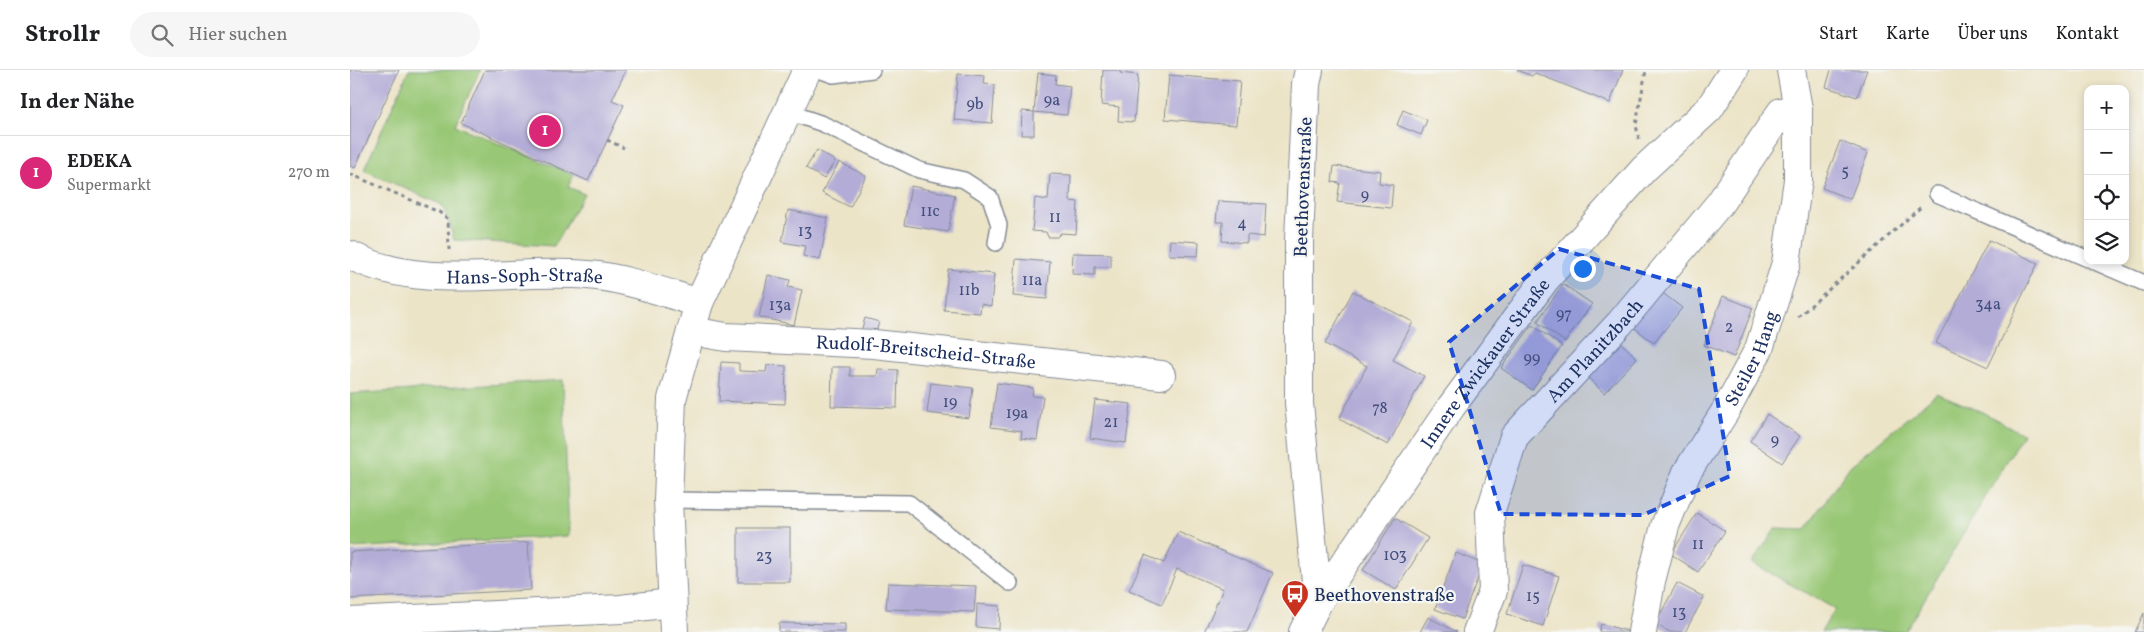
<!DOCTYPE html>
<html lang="de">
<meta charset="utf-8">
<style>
body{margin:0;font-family:Vollkorn,serif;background:#f6f6f6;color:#202124}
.controls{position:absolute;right:15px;top:15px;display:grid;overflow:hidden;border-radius:10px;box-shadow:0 2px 8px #0003}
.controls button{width:45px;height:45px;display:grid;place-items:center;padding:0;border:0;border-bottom:1px solid #e0e0e0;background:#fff;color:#202124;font:25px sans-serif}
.you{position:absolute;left:1232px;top:198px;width:18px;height:18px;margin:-12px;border:4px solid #fff;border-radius:50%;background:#1a73e8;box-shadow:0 0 0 8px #1a73e833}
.badge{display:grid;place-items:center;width:32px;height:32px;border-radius:50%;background:#db2777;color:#fff;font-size:16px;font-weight:700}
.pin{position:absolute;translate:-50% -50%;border:2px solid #fff;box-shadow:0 1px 5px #0006}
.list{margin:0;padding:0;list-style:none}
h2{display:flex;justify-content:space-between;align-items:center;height:65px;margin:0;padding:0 20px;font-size:21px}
h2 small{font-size:16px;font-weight:400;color:#757577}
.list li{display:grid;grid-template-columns:32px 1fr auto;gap:15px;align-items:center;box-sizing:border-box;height:75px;padding:0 20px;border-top:1px solid #e0e0e0}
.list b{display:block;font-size:19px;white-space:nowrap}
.list p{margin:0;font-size:16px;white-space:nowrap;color:#757577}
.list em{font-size:16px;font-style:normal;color:#757577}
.icon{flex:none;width:28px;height:28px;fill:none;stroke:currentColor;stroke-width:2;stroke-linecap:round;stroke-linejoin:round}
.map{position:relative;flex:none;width:1794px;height:562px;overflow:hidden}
header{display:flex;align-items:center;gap:30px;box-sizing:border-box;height:70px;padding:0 25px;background:#fff;border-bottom:1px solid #e0e0e0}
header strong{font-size:24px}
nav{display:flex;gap:28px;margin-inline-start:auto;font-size:18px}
.search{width:350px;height:45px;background:#f6f6f6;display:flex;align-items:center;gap:12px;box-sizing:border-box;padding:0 18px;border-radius:28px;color:#757577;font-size:19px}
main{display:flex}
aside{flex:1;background:#fff}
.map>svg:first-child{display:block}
</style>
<header>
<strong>Strollr</strong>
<div class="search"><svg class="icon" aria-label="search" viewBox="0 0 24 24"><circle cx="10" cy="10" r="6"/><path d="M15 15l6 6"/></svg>Hier suchen</div>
<nav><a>Start</a><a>Karte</a><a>Über uns</a><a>Kontakt</a></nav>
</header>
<main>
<aside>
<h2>In der Nähe<small></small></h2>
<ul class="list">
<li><span class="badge">1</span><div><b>EDEKA</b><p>Supermarkt</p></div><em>270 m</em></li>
</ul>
</aside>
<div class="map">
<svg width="1794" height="562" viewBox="0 0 1794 562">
<rect width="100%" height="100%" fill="#f6f6f2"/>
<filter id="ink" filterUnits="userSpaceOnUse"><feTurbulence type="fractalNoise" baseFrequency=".02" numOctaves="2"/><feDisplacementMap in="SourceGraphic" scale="10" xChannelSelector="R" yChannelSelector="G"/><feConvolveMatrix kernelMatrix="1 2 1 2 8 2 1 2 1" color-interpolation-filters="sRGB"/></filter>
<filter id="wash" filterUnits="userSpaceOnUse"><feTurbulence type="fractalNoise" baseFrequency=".0096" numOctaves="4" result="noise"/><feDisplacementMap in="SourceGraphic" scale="20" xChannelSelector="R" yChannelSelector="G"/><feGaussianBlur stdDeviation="1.12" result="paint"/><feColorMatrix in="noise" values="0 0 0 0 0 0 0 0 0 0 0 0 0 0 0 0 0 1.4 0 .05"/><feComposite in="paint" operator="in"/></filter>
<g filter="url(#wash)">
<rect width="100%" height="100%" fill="#ece4c7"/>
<!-- green -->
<g fill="#98c775" stroke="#5a7b6a">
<polygon points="59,0 130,0 105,55 224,105 218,117 234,124 204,176 104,170 98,149 92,135 14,100"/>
<polygon points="213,310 219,466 0,478 0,324"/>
<polygon points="1587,323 1632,342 1673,364 1555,562 1471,562 1485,539 1402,493 1426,458 1456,459 1500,396"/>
</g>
<g id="blocks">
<!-- building -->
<g fill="#b2acd7">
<polygon points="0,0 49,0 5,98 0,96"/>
<polygon points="135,0 276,0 262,30 274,35 238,111 111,53"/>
<polygon points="753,0 770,0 770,3 788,5 784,52 768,51 769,37 751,35"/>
<polygon points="1167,0 1273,0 1260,33 1185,3 1182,6"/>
<polygon points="1481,0 1517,0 1507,27 1476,17"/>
<polygon points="688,3 706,5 705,14 720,16 717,45 684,42"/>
<polygon points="608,4 635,6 634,14 645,15 642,53 604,50"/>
<polygon points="819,5 890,11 886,55 815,49"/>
<polygon points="1053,40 1077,50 1071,65 1047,55"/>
<polygon points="672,41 684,42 684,65 671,65"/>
<polygon points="1490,71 1518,83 1500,129 1472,118"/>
<polygon points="467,80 485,91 474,109 456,98"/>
<polygon points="489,92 516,106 500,137 472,123"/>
<polygon points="984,96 1030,101 1029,113 1043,115 1041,138 987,132 990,113 982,112"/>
<polygon points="700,104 721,105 720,131 728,132 726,164 711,163 707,167 698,167 696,162 682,161 685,128 698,130"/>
<polygon points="561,116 605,125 598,162 554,155"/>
<polygon points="868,131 916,134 914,167 897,165 897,173 872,171 873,152 866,152"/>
<polygon points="438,140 478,148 470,190 453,186 455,176 432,172"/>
<polygon points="820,170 849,172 848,186 819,185"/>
<polygon points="1639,170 1688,193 1638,297 1586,273"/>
<polygon points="723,183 761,184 761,197 745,197 745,205 722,204"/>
<polygon points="666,189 700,192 697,229 663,226"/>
<polygon points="598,199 644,204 641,236 631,234 630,243 594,240"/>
<polygon points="418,205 440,210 438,217 452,220 444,255 409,247"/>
<polygon points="1213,214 1242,234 1215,272 1187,252"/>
<polygon points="1305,217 1332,238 1304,273 1277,252"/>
<polygon points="1003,221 1063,252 1043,290 1074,306 1038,375 989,349 1017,296 975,274"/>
<polygon points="1373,226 1403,238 1384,287 1354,275"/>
<polygon points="515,248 529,252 524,270 510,265"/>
<polygon points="1182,255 1212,276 1182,320 1151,298"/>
<polygon points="1265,267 1287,288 1254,323 1232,302"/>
<polygon points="371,292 389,293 389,301 416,302 417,295 436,296 435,334 369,331"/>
<polygon points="482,297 500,297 500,306 527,306 528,299 548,300 547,338 481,336"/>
<polygon points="581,313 623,318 619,348 577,343"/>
<polygon points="647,313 683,318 682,326 693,327 687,370 671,368 672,361 641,357"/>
<polygon points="745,330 781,334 776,373 740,368"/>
<polygon points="1417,344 1450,366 1432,393 1400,371"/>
<polygon points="1347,443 1375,461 1348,502 1321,484"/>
<polygon points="1045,448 1078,468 1046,520 1013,500"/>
<rect x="388" y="458" width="52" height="54"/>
<polygon points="828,462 923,503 897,562 854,562 873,519 827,499 812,534 779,520 795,485 814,493"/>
<polygon points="178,472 181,520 0,529 0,482"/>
<polygon points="1106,483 1133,494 1112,549 1085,539"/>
<polygon points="1173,495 1209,506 1193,556 1157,544"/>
<polygon points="538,513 626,516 624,542 536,539"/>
<polygon points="1327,513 1354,527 1335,562 1320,562 1305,554"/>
<polygon points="627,534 650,536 649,559 626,557"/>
<polygon points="1794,543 1794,562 1785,562"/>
<polygon points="1078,547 1107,562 1070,562"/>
<polygon points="429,553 495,554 495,562 429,562"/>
<polygon points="1251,554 1278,561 1278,562 1249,562"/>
</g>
</g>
</g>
<g filter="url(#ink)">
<use href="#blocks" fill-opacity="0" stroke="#848a92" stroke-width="1"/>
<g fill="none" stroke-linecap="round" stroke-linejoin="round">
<defs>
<g id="service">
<polyline points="469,0 483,5 522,0"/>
<polyline points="438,42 473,54 569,100 614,110 640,127 649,155 646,173"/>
<polyline points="1587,124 1738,189"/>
<polyline points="1743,191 1794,213"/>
<polyline points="318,430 559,433 660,513"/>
</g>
<g id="minor">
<polyline points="959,0 956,14 949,170 949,333 968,532"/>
<path id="s1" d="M 0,185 C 74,223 159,198 238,205 C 276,208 312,222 349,233"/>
<path id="s2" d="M 341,261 L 376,267 L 524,274 L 811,305"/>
<polyline points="0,552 271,539 321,533"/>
<polyline points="324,562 318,430 322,329 349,233 457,0"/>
<path id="s3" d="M 1127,562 L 1143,521 L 1140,443 L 1164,367 L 1270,253 L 1370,133 L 1431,42 L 1448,39"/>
<path id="s4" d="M 1292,562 L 1301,511 L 1315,456 L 1337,402 L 1376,340 L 1409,279 L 1436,193 L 1448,110 L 1448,39 L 1441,0"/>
</g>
<g id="secondary">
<path id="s5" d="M 953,562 L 968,532 L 1101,337 L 1195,210 L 1294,99 L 1359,39 L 1384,0"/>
</g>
</defs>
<!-- service casing -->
<use href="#service" stroke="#848a92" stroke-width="18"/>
<!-- minor casing -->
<use href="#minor" stroke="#848a92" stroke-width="30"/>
<!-- secondary casing -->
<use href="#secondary" stroke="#848a92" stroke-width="30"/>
<!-- path -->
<g stroke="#848a92" stroke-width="3" stroke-dasharray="4 4" stroke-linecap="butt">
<polyline points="1289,69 1286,55 1296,0"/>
<polyline points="257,70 274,78"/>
<polyline points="0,104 89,142 98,149 99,180"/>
<polyline points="1448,247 1572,136"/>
</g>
<!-- service -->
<use href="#service" stroke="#fff" stroke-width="15"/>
<!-- minor -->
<use href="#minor" stroke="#fff" stroke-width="28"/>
<!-- secondary -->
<use href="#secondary" stroke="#fff" stroke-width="28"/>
</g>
</g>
<!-- marked area -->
<path fill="#1d4ed8" fill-opacity="0.2" stroke="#1d4ed8" stroke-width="4" stroke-dasharray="10 6" stroke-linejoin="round" d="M 1209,179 L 1349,219 L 1380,406 L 1293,445 L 1151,444 L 1099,272 Z"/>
<!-- icons -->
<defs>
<symbol id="bus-pin" viewBox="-11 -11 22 30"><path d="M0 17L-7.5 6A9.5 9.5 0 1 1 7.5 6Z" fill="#c8321e" stroke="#f6f6f2"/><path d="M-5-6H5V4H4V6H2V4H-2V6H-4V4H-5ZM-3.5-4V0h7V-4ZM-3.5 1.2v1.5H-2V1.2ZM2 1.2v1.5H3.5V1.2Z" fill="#fff"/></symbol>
</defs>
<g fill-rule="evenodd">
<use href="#bus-pin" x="929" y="508" width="32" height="43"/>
</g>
<g text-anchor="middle" stroke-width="4.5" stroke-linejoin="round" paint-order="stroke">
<!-- number labels -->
<g font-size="16" fill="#414e7c">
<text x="702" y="35">9a</text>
<text x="625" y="39">9b</text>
<text x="1495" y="106">5</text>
<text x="1015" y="130">9</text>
<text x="580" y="146">11c</text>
<text x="705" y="152">11</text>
<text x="892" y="158">4</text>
<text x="455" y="166">13</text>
<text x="682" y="215">11a</text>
<text x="619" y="225">11b</text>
<text x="1638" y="239">34a</text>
<text x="430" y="240">13a</text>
<text x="1214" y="249">97</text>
<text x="1379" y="262">2</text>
<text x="1182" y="293">99</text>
<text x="600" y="337">19</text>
<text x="1030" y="343">78</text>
<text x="667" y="348">19a</text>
<text x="761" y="357">21</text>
<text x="1425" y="375">9</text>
<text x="1348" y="479">11</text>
<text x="1045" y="490">103</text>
<text x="414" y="491">23</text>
<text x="1183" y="531">15</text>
<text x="1329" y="547">13</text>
</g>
<!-- street labels -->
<g font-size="19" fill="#1b2f5e" stroke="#f6f6f2">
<text transform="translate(952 117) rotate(-88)" y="7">Beethovenstraße</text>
<text dy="7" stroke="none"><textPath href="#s1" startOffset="178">Hans-Soph-Straße</textPath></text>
<text dy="7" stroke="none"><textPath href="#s3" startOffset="320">Am Planitzbach</textPath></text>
<text dy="7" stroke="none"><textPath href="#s2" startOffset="236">Rudolf-Breitscheid-Straße</textPath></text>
<text dy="7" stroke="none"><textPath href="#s4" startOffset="298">Steiler Hang</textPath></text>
<text dy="7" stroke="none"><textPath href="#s5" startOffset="325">Innere Zwickauer Straße</textPath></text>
</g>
<!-- poi labels -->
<g font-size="19" fill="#1b2f5e" stroke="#f6f6f2" text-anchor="start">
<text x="964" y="531">Beethovenstraße</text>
</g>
</g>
</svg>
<div class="controls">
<button>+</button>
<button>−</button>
<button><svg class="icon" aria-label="locate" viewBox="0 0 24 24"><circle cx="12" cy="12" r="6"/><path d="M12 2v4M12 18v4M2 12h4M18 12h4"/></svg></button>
<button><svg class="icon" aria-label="layers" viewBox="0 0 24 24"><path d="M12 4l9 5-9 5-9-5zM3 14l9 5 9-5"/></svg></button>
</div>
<div class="you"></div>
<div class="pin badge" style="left:195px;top:61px">1</div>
</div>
</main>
